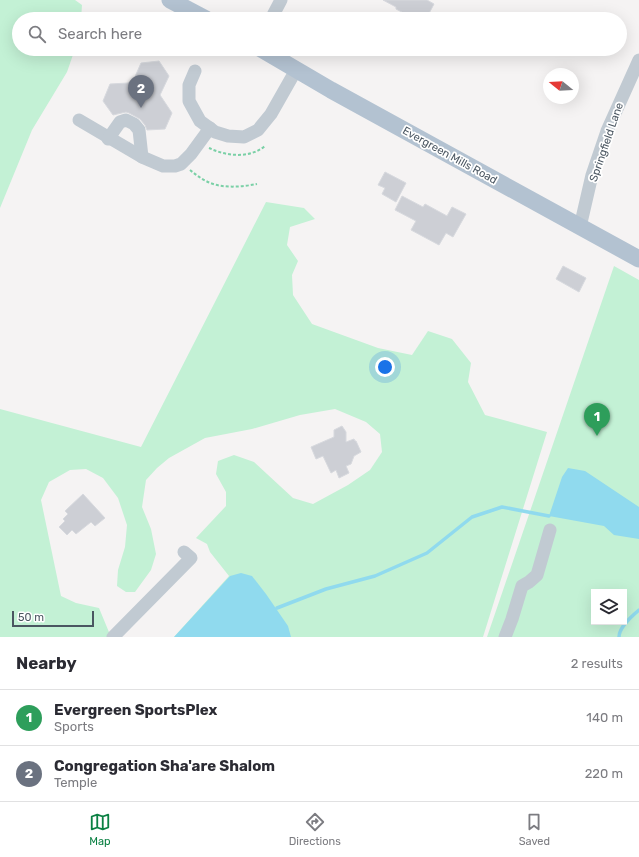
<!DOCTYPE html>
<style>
body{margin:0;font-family:Rubik,sans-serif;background:#f2f2f3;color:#2b2b33}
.controls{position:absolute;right:12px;bottom:12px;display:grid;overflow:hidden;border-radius:0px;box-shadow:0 4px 16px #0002}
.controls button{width:36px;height:36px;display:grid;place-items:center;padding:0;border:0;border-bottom:1px solid #e1e1e2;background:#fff;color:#2b2b33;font:20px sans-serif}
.compass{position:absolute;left:543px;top:68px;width:36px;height:36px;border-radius:50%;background:#fff;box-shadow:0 4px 16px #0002;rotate:288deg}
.scale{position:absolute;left:12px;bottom:10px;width:82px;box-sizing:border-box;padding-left:4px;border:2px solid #4a5661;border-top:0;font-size:11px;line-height:14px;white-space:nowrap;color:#4a5661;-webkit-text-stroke:3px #fff;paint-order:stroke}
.you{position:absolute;left:385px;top:367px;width:14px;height:14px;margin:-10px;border:3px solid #fff;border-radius:50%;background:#1a73e8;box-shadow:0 0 0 6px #1a73e833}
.badge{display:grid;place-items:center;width:26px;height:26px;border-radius:50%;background:#0b8043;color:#fff;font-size:13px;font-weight:700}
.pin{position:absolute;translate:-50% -33px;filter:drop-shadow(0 1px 2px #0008)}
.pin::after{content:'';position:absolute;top:21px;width:14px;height:12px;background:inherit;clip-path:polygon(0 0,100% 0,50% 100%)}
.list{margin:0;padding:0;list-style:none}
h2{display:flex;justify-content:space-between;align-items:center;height:52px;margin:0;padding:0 16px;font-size:17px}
h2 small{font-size:13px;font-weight:400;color:#7c7c81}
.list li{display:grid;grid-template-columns:26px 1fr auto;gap:12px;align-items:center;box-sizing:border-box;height:56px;padding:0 16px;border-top:1px solid #e1e1e2}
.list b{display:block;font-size:15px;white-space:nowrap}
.list p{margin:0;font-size:13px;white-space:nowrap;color:#7c7c81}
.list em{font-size:13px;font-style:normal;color:#7c7c81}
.icon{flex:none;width:22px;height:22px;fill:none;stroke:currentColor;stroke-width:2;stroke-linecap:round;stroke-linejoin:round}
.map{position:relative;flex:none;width:639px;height:637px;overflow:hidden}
.search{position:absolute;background:#fff;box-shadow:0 4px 16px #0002;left:12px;right:12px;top:12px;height:44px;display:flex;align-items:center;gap:10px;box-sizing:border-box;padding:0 14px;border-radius:22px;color:#7c7c81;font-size:15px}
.sheet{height:164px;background:#fff}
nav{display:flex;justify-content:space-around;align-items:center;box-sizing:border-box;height:56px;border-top:1px solid #e1e1e2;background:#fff;font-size:11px;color:#7c7c81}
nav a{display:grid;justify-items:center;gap:2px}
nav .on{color:#0b8043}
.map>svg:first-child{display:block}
</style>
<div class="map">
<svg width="639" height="637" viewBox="0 0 639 637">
<rect width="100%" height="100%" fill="#f5f3f3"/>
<!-- green -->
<g fill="#c3f1d5" fill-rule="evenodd">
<polygon points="0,0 75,0 82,5 81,19 19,19 19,49 75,49 67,72 32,130 0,208"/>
<polygon points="266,202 304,208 315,219 290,227 287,245 298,261 292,275 293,295 312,324 378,348 412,355 428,331 452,339 471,363 468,382 485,415 547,432 483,637 174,637 229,576 210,552 207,544 196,538 226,506 226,492 216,474 218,461 234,455 254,462 293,498 313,504 348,485 370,470 382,452 380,434 366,422 335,409 300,415 252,429 205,438 169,458 157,468 146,480 142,507 151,529 156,554 151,570 135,592 126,592 117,586 118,570 125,547 127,525 118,498 103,478 86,469 70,470 49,482 41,500 61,596 76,603 99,608 111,637 0,637 0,409 141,447"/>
<path d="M 614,266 L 639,280 L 639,637 L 487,637 ZM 594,592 L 624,592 L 624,622 L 594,622 Z"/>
</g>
<!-- water -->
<g fill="#90daee">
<polygon points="568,468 585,471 639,507 639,539 614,535 604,526 549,516 562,477"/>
<polygon points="241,573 252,576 266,594 288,626 291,637 174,637 230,576"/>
</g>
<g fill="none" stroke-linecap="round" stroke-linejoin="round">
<!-- stream -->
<g stroke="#90daee" stroke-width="3.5">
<polyline points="277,608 326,589 375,576 427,553 472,517 502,507 549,516"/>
<path d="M 619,637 C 619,627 632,616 639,610"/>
</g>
</g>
<!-- building -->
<g fill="#cdcfd5" stroke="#d7d9de">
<polygon points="383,0 427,0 434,4 426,19 415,19 396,9 396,7"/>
<polygon points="159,61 169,76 160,95 172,113 165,129 147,130 145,125 140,119 129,113 126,112 113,115 103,101 110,84 128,83 134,79 141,63"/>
<polygon points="385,172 406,183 396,202 382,194 385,188 378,185"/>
<polygon points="402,196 423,207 425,204 447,216 452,207 466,214 453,237 446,233 439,245 411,230 416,221 395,210"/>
<polygon points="563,266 586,278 579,292 556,279"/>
<polygon points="342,426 346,432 346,442 354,439 355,441 356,441 361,452 354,456 351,464 346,466 349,473 339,478 336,470 331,473 323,456 316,459 311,447 334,437 334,430"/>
<polygon points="83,494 105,518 95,526 91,522 76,534 72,530 67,535 59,527 65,521 63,519 68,514 65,511"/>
</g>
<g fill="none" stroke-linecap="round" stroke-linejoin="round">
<!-- path -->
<g stroke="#7ad0a6" stroke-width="2" stroke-dasharray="3 2" stroke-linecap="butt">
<path d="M 209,148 C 226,156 249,159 265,146"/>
<path d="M 190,170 C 195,174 200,178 206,181 C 221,189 241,187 257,184"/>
</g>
<!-- minor -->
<g stroke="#c1cad2" stroke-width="13">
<polyline points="271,19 281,0"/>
<polyline points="195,71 189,85 189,101 200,121 215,132 228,136 244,137 258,130 271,114 296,70"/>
<polyline points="79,120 142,157 163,166 175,166 181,164 191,154 210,128"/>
<polyline points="108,139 120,122 126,120 134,124 139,130 142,157"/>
<polyline points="580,227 592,175 607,131 639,60"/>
<polyline points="113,637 191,558 184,552"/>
<polyline points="505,637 512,619 522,586 529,582 537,575 550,530"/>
</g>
<!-- major -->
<g stroke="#b3c2d1" stroke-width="17">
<polyline points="170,0 206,19"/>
<polyline points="261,49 331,90 639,259"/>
</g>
</g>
<g text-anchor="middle" stroke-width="3.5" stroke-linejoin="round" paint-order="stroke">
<!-- street labels -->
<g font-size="11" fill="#4a5661" stroke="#fff">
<text transform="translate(606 142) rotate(-71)" y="4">Springfield Lane</text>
<text transform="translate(450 155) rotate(29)" y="4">Evergreen Mills Road</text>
</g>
</g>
</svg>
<div class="controls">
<button><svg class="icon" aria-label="layers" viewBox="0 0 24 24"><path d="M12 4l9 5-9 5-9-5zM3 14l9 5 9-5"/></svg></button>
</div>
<svg class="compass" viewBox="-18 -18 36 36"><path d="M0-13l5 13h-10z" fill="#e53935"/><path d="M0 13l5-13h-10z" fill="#7c7c81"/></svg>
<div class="scale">50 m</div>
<div class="you"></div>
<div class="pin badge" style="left:597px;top:436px;background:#2e9e5b">1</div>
<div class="pin badge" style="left:141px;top:108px;background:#6b7280">2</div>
<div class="search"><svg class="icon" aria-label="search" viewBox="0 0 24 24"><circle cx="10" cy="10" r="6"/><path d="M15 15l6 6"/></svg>Search here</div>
</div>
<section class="sheet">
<h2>Nearby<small>2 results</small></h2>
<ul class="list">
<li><span class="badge" style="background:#2e9e5b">1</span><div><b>Evergreen SportsPlex</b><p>Sports</p></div><em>140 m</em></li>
<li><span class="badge" style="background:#6b7280">2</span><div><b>Congregation Sha'are Shalom</b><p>Temple</p></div><em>220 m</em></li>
</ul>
</section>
<nav>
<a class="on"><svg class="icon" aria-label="map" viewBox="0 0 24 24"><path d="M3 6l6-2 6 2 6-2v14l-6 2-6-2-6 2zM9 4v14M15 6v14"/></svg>Map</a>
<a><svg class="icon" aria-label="directions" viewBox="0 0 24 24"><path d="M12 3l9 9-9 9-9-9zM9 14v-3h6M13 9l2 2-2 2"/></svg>Directions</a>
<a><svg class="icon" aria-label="saved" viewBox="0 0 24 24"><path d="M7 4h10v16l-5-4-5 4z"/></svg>Saved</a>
</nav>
